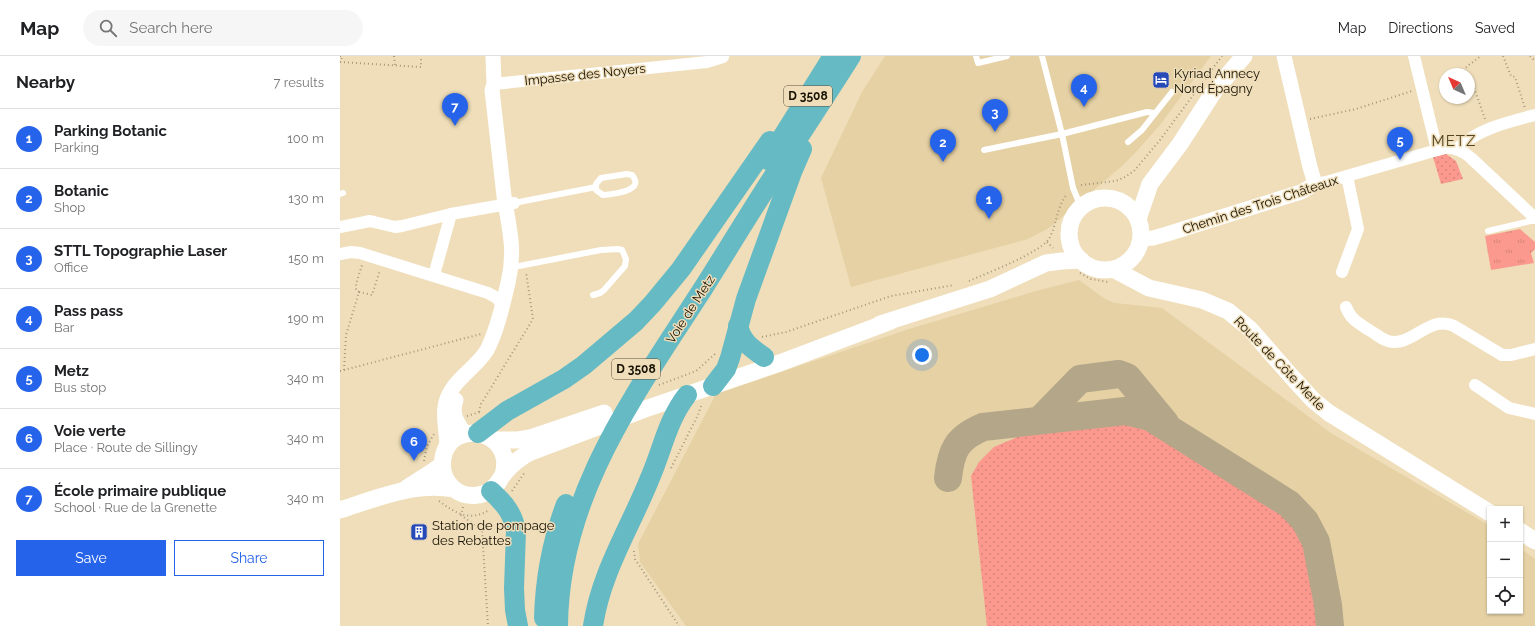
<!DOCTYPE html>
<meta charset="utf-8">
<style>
body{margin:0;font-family:Raleway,sans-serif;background:#f6f6f6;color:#202124}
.controls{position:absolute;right:12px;bottom:12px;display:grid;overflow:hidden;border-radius:0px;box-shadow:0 1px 3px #0004}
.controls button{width:36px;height:36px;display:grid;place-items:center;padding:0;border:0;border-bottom:1px solid #e0e0e0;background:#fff;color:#202124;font:20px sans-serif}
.compass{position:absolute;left:1099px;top:12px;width:36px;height:36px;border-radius:50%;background:#fff;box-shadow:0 1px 3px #0004;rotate:316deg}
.you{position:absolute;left:582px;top:299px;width:14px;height:14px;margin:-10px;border:3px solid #fff;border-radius:50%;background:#1a73e8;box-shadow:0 0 0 6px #1a73e833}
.badge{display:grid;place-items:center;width:26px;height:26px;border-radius:50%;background:#2563eb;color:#fff;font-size:13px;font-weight:700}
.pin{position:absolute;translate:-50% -33px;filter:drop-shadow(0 1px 2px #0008)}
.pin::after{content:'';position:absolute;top:21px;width:14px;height:12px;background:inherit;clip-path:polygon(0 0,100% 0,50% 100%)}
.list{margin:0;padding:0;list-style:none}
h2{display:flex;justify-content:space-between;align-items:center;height:52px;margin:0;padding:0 16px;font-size:17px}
h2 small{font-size:13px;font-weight:400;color:#757577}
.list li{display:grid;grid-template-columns:26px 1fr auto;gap:12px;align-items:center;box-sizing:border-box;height:60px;padding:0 16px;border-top:1px solid #e0e0e0}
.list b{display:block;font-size:15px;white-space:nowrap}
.list p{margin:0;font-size:13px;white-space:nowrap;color:#757577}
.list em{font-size:13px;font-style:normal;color:#757577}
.actions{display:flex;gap:8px;padding:12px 16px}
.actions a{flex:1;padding:9px 0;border:1px solid #2563eb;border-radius:0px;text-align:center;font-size:14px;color:#2563eb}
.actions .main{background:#2563eb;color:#fff}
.icon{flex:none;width:22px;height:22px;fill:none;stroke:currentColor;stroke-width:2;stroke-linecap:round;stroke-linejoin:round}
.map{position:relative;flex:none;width:1195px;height:570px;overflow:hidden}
header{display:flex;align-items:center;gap:24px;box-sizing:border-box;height:56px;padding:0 20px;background:#fff;border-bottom:1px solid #e0e0e0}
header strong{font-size:19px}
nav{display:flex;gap:22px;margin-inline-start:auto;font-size:14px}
.search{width:280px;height:36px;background:#f6f6f6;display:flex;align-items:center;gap:10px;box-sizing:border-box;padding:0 14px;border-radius:22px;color:#757577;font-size:15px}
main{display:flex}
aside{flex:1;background:#fff}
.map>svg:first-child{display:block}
</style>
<header>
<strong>Map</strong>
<div class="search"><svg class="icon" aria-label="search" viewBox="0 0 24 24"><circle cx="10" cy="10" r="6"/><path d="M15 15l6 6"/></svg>Search here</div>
<nav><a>Map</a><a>Directions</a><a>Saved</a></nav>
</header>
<main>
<aside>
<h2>Nearby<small>7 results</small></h2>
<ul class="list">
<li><span class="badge">1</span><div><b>Parking Botanic</b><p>Parking</p></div><em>100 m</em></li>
<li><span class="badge">2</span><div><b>Botanic</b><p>Shop</p></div><em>130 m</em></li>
<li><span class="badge">3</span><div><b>STTL Topographie Laser</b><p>Office</p></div><em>150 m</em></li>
<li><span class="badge">4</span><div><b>Pass pass</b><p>Bar</p></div><em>190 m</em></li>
<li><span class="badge">5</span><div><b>Metz</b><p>Bus stop</p></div><em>340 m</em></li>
<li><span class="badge">6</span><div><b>Voie verte</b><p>Place · Route de Sillingy</p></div><em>340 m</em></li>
<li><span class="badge">7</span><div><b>École primaire publique</b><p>School · Rue de la Grenette</p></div><em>340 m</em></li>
</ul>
<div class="actions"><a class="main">Save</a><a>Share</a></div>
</aside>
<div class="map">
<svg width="1195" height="570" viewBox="0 0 1195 570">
<defs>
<pattern id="grass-dots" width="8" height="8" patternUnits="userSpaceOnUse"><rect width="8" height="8" fill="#fb998f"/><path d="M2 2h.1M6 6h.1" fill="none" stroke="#d6837a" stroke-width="1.8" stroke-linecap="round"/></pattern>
<pattern id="park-tufts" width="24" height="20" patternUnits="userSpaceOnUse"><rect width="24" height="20" fill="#fb998f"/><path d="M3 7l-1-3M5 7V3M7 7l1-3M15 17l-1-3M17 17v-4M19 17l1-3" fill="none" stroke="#d6837a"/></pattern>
</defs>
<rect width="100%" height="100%" fill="#efdeb9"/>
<!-- built -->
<g fill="#e5d1a4">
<polygon points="545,0 871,0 820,69 794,98 782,110 709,172 688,183 511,231 481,122 522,36"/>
<polygon points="739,224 765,243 775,247 822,252 991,377 1150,470 1150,555 1180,555 1180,492 1195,503 1195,570 346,570 300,506 298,488 376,338 569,273 696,235"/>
</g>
<!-- grass -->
<g fill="url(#grass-dots)">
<polygon points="1106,98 1116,105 1123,123 1101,128 1093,101"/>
<polygon points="768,367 794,370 821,380 942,458 956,472 965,490 979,570 647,570 631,420 639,406 654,391 680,380"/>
</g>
<!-- park -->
<polygon fill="url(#park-tufts)" points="1180,173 1195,186 1195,193 1191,197 1194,207 1151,214 1145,180"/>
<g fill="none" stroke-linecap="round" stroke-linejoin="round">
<!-- taxiway -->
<g stroke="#b4a688" stroke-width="28">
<polyline points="700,364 740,323 779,318 787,321 825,367"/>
<path d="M 608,422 C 611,394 617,382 643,371 L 785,355 L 810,361 L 949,448 L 965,465 L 976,486 L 988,549 L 990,570"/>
</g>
<!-- path -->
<g stroke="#a6987c" stroke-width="2" stroke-dasharray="1 3" stroke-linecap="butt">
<polyline points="0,0 2,0 1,6"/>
<polyline points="54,0 55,9"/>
<polyline points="1163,0 1171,20 1175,21 1185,52"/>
<polyline points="1190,0 1195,5"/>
<polyline points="0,6 81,11 81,3"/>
<path d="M 1127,18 L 1124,14 C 1129,7 1135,6 1140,0"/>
<polyline points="1129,21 1132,26 1145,63"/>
<polyline points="970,63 1016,53 1072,35"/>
<polyline points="741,129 776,125 785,121 794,115 820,84 882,0"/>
<polyline points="707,186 713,192"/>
<polyline points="740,217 751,223 768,226"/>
<path d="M 629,225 C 647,217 703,196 710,181 C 717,167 717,150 727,138"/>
<polyline points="19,236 32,239 40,214"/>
<polyline points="422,281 446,276 551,240 614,229"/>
<polyline points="4,314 6,279 19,236 16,234 16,228 22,209"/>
<polyline points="0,315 141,278"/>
<polyline points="319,329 356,315 375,298"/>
<polyline points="139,356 141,348 193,263 186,216"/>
<polyline points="127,360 140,356"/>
<polyline points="84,405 87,390 94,378"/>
<polyline points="331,412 358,359 362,347"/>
<polyline points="172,435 185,416"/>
<path d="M 99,445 C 115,457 130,466 149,454"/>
<polyline points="123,451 121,459 138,472 142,473 148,570"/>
<polyline points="294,495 295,503 339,570"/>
</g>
<!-- service -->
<g stroke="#fff" stroke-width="6">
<polyline points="636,0 638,7 667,0"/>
<polyline points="702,0 722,78 733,132 741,151"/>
<polyline points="788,86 802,74 832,36"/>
<polyline points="644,94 722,78 807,56 815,57"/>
<path d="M 287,118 L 292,119 C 306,135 273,138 263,139 L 256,134 L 256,128 L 261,122 Z"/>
<polyline points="0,138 3,137"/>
<polyline points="174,147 256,131"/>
<polyline points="1148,175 1195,164"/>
<polyline points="171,210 179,210 261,194 278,193 282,194 286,203 285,210 264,234 260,237 253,239"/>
</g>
<!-- minor -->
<g stroke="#fff" stroke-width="12">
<polyline points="1074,0 1097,94"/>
<polyline points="154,28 367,6 383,1"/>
<path d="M 1117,93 C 1137,73 1168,66 1195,59"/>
<path d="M 975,128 L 986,126 L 1104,92 C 1114,91 1123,95 1131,102 L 1195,162"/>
<polyline points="0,171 30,165 55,171 62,170 111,158 174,147"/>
<polyline points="0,198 11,196 20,197 148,237 157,242 162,249"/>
<polyline points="1002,216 1018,173 1007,120"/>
<polyline points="94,219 111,158"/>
<path d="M 1006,251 C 1011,264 1017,266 1029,274 C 1035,277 1041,283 1048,285 C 1072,292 1089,258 1114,270 L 1162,299 L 1171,299 L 1195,293"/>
<polyline points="1135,329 1169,352 1195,358"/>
</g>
<!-- tertiary -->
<g stroke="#fff" stroke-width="15">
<polyline points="801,183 813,182 827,178 961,136 975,128 970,111 944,0"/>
<path d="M 116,344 C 111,358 117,366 125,378"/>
<path d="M 107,391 C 107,378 103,364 105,351 C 108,326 135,314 147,294 C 157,275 163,248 168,227 C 176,194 169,172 164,140 C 160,105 156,70 152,34 L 154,28 L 153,0"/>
</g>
<!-- secondary -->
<g stroke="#fff" stroke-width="17">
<circle cx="765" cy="178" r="36"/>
<polyline points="798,163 810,128 840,88 875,34 904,0"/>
<polyline points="773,213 809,232 862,244 888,255 910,273 951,320 973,344 989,357 1150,457"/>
<polyline points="540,268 650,233 706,207 722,205 741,204"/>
<polyline points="154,384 178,384 190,382 264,357"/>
<path d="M 163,419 C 176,374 110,361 103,402 C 101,413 104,424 113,432 C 125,443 145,442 156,429 C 159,426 160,423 163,419 C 170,410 180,401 191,396 L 305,353 L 437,308 L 551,265"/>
<polyline points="67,432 92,416 102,409"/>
<path d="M 0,454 C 37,442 75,426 114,433"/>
<polyline points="1180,475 1195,485"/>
</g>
<!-- trunk -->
<g stroke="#66bac4" stroke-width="20">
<polyline points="428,104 493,0"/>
<path d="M 398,270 C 402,286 411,292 424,301"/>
<polyline points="373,330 386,313 390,302 406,243 452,116 462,93"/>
<polyline points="138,377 167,355 224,323 244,309 296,265 313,247 341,213 430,85"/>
<path d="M 151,435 C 164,447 173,457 176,475 L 174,532 L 175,554 L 178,570"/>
<path d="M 204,562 C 205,523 212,485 226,448"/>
<path d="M 218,570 C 219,439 296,337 364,231 C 388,193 411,155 435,118 C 460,78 486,40 511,0"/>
<path d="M 253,570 C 261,516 290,472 310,422 C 323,392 327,365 347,339"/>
</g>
</g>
<!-- icons -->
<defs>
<symbol id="hotel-square" viewBox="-11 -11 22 22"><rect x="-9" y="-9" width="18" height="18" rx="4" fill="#2649b8" stroke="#efdeb9"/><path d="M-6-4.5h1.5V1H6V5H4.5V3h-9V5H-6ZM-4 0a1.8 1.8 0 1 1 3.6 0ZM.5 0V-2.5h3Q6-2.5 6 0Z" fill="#fff"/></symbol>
<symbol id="building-square" viewBox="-11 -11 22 22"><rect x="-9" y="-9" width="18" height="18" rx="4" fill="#2649b8" stroke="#efdeb9"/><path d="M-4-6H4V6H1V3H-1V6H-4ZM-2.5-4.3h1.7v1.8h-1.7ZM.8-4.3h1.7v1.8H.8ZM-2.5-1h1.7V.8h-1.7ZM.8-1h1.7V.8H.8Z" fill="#fff"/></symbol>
</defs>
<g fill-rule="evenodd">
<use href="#hotel-square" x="811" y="14" width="20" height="20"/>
<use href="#building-square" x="69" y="466" width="20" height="20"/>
</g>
<g text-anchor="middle" stroke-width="3" stroke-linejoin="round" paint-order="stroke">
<!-- shield labels -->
<g fill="#efdeb9" stroke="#584e3a" stroke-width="1">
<rect x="444" y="30" width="48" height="20" rx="3"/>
<rect x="272" y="303" width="48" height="20" rx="3"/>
</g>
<g font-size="12" font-weight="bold" fill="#171104">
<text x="468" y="44">D 3508</text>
<text x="296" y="317">D 3508</text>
</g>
<!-- poi labels -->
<g font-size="13" fill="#171104" stroke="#efdeb9" text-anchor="start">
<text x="834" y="22">Kyriad Annecy<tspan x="834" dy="15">Nord Épagny</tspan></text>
<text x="92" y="474">Station de pompage<tspan x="92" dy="15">des Rebattes</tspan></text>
</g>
<!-- street labels -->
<g font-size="13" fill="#171104" stroke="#efdeb9">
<text transform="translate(245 18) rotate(-6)" y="5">Impasse des Noyers</text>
<text transform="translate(920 148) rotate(-18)" y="5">Chemin des Trois Châteaux</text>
<text transform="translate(350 253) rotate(-57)" y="5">Voie de Metz</text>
<text transform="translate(940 307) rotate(46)" y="5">Route de Côte Merle</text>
</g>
<!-- quarter labels -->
<g font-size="15" letter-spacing="1" fill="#534423" stroke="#efdeb9">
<text x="1114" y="90">METZ</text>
</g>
</g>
</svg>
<div class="controls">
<button>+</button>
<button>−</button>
<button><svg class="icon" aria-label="locate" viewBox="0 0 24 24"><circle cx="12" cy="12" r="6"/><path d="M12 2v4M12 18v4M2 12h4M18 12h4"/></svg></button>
</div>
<svg class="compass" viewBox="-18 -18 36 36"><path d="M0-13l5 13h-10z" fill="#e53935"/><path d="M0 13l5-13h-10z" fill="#757577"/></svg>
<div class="you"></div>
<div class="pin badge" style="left:649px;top:163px">1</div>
<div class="pin badge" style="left:603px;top:106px">2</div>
<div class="pin badge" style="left:655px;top:76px">3</div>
<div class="pin badge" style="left:744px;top:51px">4</div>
<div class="pin badge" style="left:1060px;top:104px">5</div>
<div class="pin badge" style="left:74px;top:405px">6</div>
<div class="pin badge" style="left:115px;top:70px">7</div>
</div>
</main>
